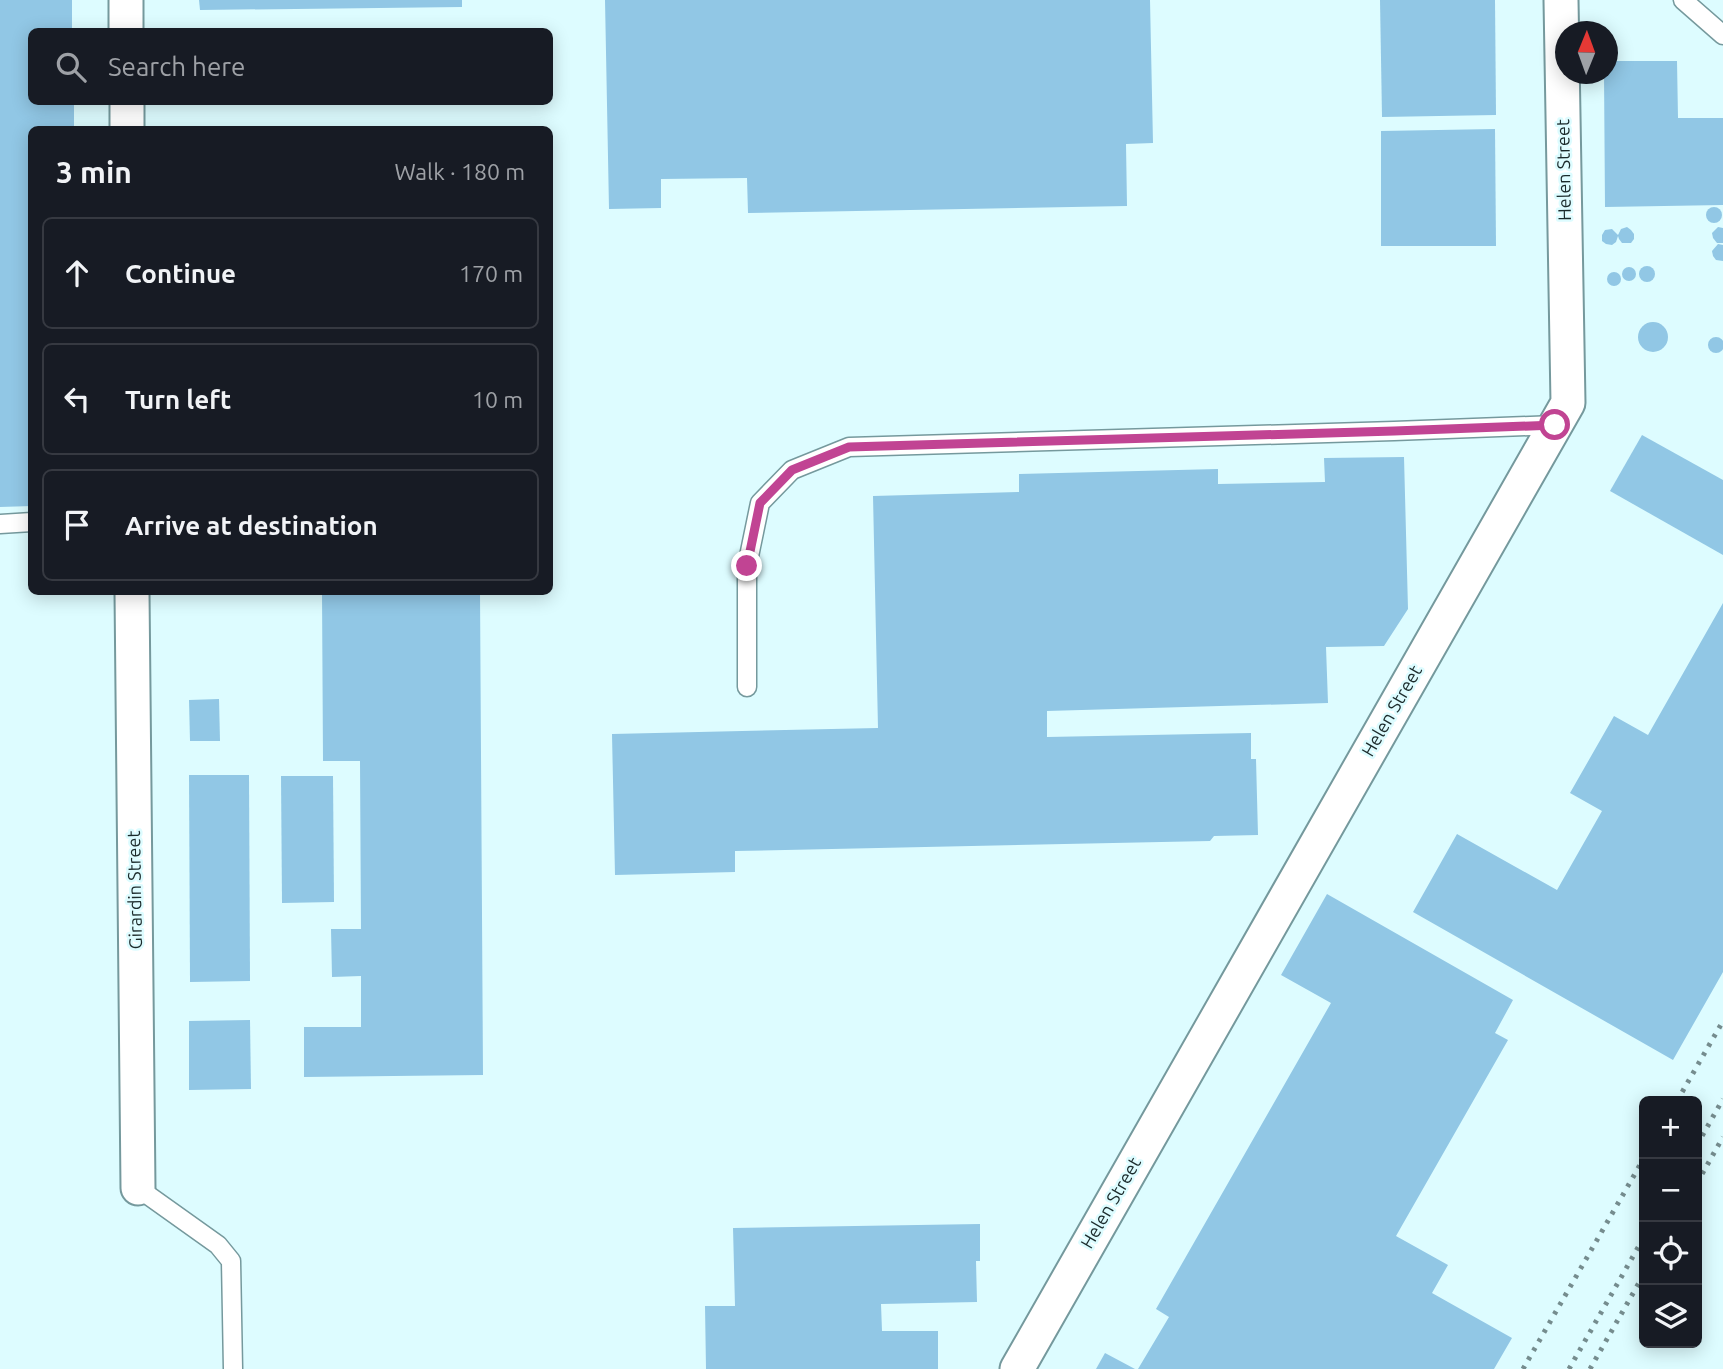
<!DOCTYPE html>
<meta charset="utf-8">
<style>
body{margin:0;font-family:Ubuntu,sans-serif;background:#20242c;color:#f1f3f6}
.controls{position:absolute;right:21px;bottom:21px;display:grid;overflow:hidden;border-radius:10px;box-shadow:0 4px 18px #0003}
.controls button{width:63px;height:63px;display:grid;place-items:center;padding:0;border:0;border-bottom:2px solid #363941;background:#171b24;color:#f1f3f6;font:35px sans-serif}
.compass{position:absolute;left:1555px;top:21px;width:63px;height:63px;border-radius:50%;background:#171b24;box-shadow:0 4px 18px #0003;rotate:1deg}
.stop{position:absolute;width:21px;height:21px;margin:-16px;border:5px solid #c14493;border-radius:50%;background:#fff}
.stop.end{background:#c14493;border-color:#fff;box-shadow:0 2px 7px #0008}
.list{margin:0;padding:0;list-style:none}
h2{display:flex;justify-content:space-between;align-items:center;height:91px;margin:0;padding:0 28px;font-size:30px}
h2 small{font-size:23px;font-weight:400;color:#9ea1a6}
.list li{display:grid;grid-template-columns:46px 1fr auto;gap:21px;align-items:center;box-sizing:border-box;height:112px;margin:0 14px 14px;padding:0 14px;border:2px solid #363941;border-radius:10px}
.list b{display:block;font-size:26px;white-space:nowrap}
.list em{font-size:23px;font-style:normal;color:#9ea1a6}
.icon{flex:none;width:38px;height:38px;fill:none;stroke:currentColor;stroke-width:2;stroke-linecap:round;stroke-linejoin:round}
.map{position:relative;flex:none;width:1723px;height:1369px;overflow:hidden}
.search{position:absolute;background:#171b24;box-shadow:0 4px 18px #0003;left:28px;top:28px;width:525px;height:77px;display:flex;align-items:center;gap:18px;box-sizing:border-box;padding:0 24px;border-radius:10px;color:#9ea1a6;font-size:26px}
.panel{position:absolute;background:#171b24;box-shadow:0 4px 18px #0003;left:28px;top:126px;width:525px;height:469px;border-radius:10px}
.map>svg:first-child{display:block}
</style>
<div class="map">
<svg width="1723" height="1369" viewBox="0 0 1723 1369">
<rect width="100%" height="100%" fill="#ddfcff"/>
<!-- building -->
<g fill="#91c7e5">
<polygon points="0,0 72,0 72,32 32,32 32,102 74,102 74,130 32,130 32,506 0,507"/>
<polygon points="199,0 462,0 462,7 200,10"/>
<polygon points="605,0 1150,0 1153,143 1126,144 1127,206 748,213 747,178 661,179 661,208 609,209"/>
<polygon points="1380,0 1495,0 1496,115 1382,117"/>
<polygon points="1608,61 1677,61 1678,118 1723,118 1723,205 1605,207 1604,74 1608,74"/>
<polygon points="1495,129 1496,246 1381,246 1381,131"/>
<circle cx="1714" cy="215" r="8"/>
<polygon points="1627,227 1631,230 1634,234 1634,239 1631,243 1622,243 1619,239 1618,236 1616,242 1612,245 1606,244 1602,241 1602,235 1605,230 1612,229 1618,235 1621,229"/>
<polygon points="1718,227 1723,228 1723,243 1717,243 1713,238 1712,233"/>
<polygon points="1718,244 1723,245 1723,261 1716,260 1713,256 1712,251"/>
<circle cx="1647" cy="274" r="8"/>
<circle cx="1629" cy="274" r="7"/>
<circle cx="1614" cy="279" r="7"/>
<circle cx="1653" cy="337" r="15"/>
<circle cx="1716" cy="345" r="8"/>
<polygon points="1642,435 1723,480 1723,555 1610,491"/>
<polygon points="1404,457 1408,609 1384,646 1326,647 1328,703 1047,711 1047,737 1251,733 1251,759 1256,759 1258,835 1214,836 1210,841 735,851 735,872 615,875 612,734 878,728 873,496 1019,492 1019,474 1218,469 1218,484 1325,482 1324,458"/>
<polygon points="322,592 480,592 483,1075 304,1077 304,1027 361,1027 361,976 332,977 331,929 361,929 360,761 323,761"/>
<polygon points="1723,603 1723,972 1673,1060 1413,912 1457,834 1557,890 1602,811 1570,793 1614,716 1648,735"/>
<polygon points="219,699 220,741 190,741 189,700"/>
<polygon points="189,775 249,775 250,981 190,982"/>
<polygon points="281,776 333,776 334,902 282,903"/>
<polygon points="1327,894 1513,1000 1495,1033 1508,1040 1396,1236 1448,1265 1432,1293 1512,1338 1494,1369 1138,1369 1169,1317 1156,1309 1331,1003 1281,975"/>
<polygon points="250,1020 251,1089 189,1090 189,1021"/>
<polygon points="980,1224 980,1261 976,1261 977,1302 881,1304 882,1331 938,1331 938,1369 706,1369 705,1306 735,1306 733,1228"/>
<polygon points="1105,1353 1135,1369 1096,1369"/>
</g>
<g fill="none" stroke-linecap="round" stroke-linejoin="round">
<defs>
<g id="lane">
<polyline points="1683,0 1723,35"/>
<polyline points="0,524 32,522"/>
<polyline points="747,687 747,566 760,503 792,470 849,447 1394,431 1555,425"/>
<polyline points="138,1188 218,1245 231,1261 233,1369"/>
</g>
<g id="street">
<polyline points="126,0 126,32"/>
<polyline points="127,102 127,130"/>
<polyline points="132,592 138,1188"/>
<polyline points="1017,1369 1568,403 1561,0"/>
</g>
</defs>
<!-- lane casing -->
<use href="#lane" stroke="#75999d" stroke-width="21"/>
<!-- street casing -->
<use href="#street" stroke="#75999d" stroke-width="37"/>
<!-- lane -->
<use href="#lane" stroke="#fff" stroke-width="18"/>
<!-- street -->
<use href="#street" stroke="#fff" stroke-width="33"/>
<!-- rail -->
<g stroke="#758c8e" stroke-width="5" stroke-dasharray="3.5 7" stroke-linecap="butt">
<polyline points="1677,1101 1723,1021"/>
<polyline points="1697,1145 1723,1099"/>
<polyline points="1697,1183 1723,1137"/>
<polyline points="1523,1369 1644,1158"/>
<polyline points="1569,1369 1644,1237"/>
<polyline points="1590,1369 1644,1274"/>
</g>
</g>
<g fill="none" stroke-linecap="round" stroke-linejoin="round">
<!-- route -->
<polyline stroke="#c14493" stroke-width="9" points="747,566 760,503 792,470 849,447 1394,431 1555,425"/>
</g>
<g text-anchor="middle" stroke-width="5" stroke-linejoin="round" paint-order="stroke">
<!-- street labels -->
<g font-size="18" fill="#1b2a2b" stroke="#ddfcff">
<text transform="translate(1564 170) rotate(-91)" y="6">Helen Street</text>
<text transform="translate(1392 711) rotate(-60)" y="6">Helen Street</text>
<text transform="translate(135 890) rotate(-91)" y="6">Girardin Street</text>
<text transform="translate(1111 1203) rotate(-60)" y="6">Helen Street</text>
</g>
</g>
</svg>
<div class="controls">
<button>+</button>
<button>−</button>
<button><svg class="icon" aria-label="locate" viewBox="0 0 24 24"><circle cx="12" cy="12" r="6"/><path d="M12 2v4M12 18v4M2 12h4M18 12h4"/></svg></button>
<button><svg class="icon" aria-label="layers" viewBox="0 0 24 24"><path d="M12 4l9 5-9 5-9-5zM3 14l9 5 9-5"/></svg></button>
</div>
<svg class="compass" viewBox="-18 -18 36 36"><path d="M0-13l5 13h-10z" fill="#e53935"/><path d="M0 13l5-13h-10z" fill="#9ea1a6"/></svg>
<div class="stop" style="left:1555px;top:425px"></div>
<div class="stop end" style="left:747px;top:566px"></div>
<div class="search"><svg class="icon" aria-label="search" viewBox="0 0 24 24"><circle cx="10" cy="10" r="6"/><path d="M15 15l6 6"/></svg>Search here</div>
<section class="panel">
<h2>3 min<small>Walk · 180 m</small></h2>
<ul class="list">
<li><svg class="icon" aria-label="ahead" viewBox="0 0 24 24"><path d="M12 20V5M6 11l6-6 6 6"/></svg><div><b>Continue</b></div><em>170 m</em></li>
<li><svg class="icon" aria-label="left" viewBox="0 0 24 24"><path d="M17 20v-9H6M10 6l-5 5 5 5"/></svg><div><b>Turn left</b></div><em>10 m</em></li>
<li><svg class="icon" aria-label="arrive" viewBox="0 0 24 24"><path d="M6 21V4h12l-3 4 3 4H6"/></svg><div><b>Arrive at destination</b></div></li>
</ul>
</section>
</div>
